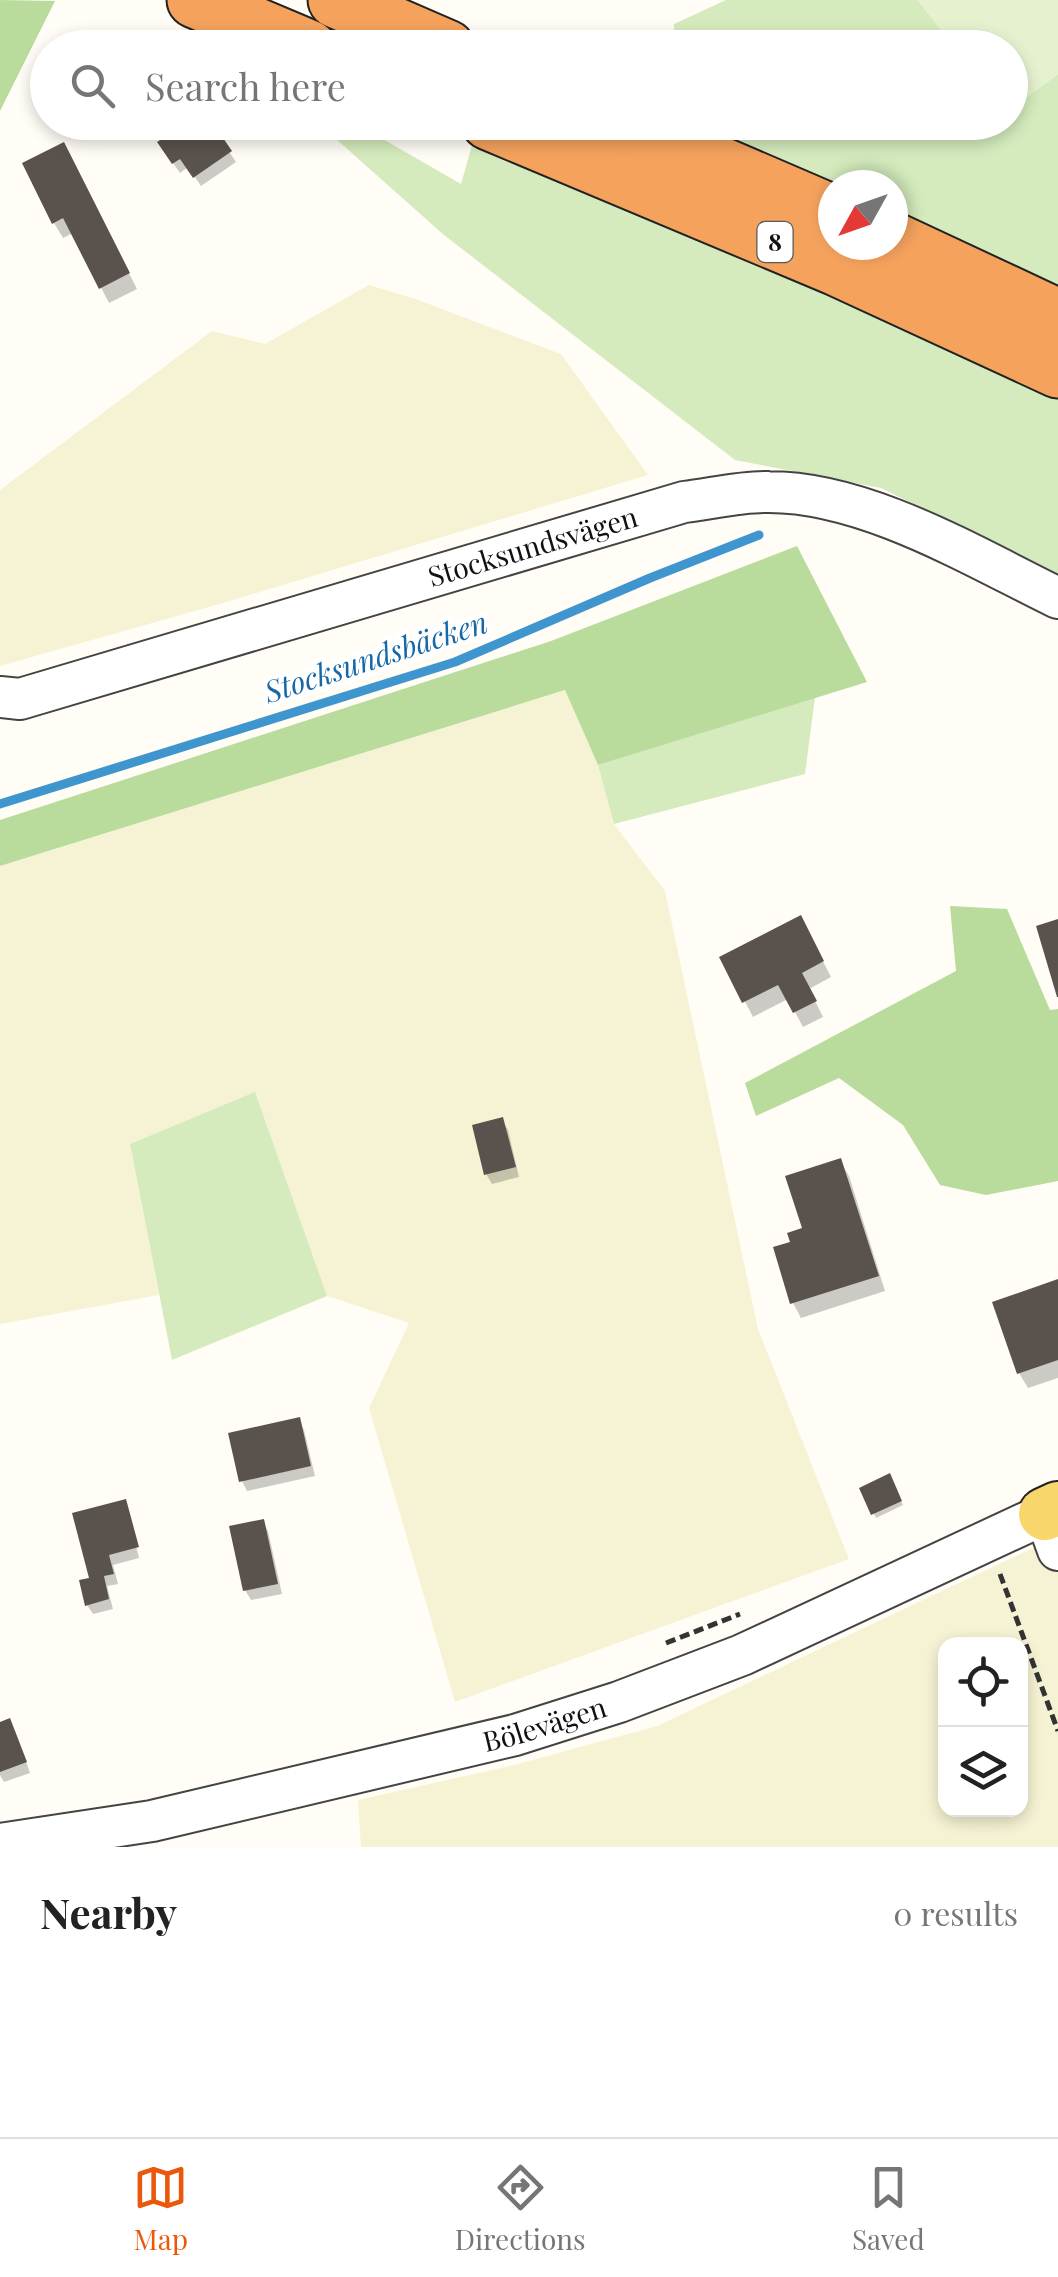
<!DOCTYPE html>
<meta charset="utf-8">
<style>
body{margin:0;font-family:"Playfair Display",serif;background:#f2f2f2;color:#222}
.controls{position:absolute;right:30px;bottom:30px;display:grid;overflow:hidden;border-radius:20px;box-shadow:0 5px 15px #0003}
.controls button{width:90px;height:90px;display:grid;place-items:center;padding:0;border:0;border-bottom:2px solid #e0e0e0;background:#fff;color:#222;font:50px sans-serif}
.compass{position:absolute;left:818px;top:170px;width:90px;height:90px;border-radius:50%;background:#fff;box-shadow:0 5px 15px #0003;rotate:230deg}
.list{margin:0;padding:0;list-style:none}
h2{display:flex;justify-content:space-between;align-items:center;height:130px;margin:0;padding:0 40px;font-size:42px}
h2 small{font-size:32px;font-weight:400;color:#767676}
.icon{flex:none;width:55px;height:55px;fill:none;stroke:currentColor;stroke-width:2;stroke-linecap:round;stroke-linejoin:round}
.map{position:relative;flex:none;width:1058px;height:1847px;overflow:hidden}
.search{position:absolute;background:#fff;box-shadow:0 5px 15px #0003;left:30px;right:30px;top:30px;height:110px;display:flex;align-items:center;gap:25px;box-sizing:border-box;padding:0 35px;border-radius:55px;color:#767676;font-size:38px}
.sheet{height:290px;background:#fff}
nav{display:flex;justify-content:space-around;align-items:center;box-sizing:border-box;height:140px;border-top:2px solid #e0e0e0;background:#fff;font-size:28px;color:#767676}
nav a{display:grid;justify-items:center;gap:5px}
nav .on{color:#ea580c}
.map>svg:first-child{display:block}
</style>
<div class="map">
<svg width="1058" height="1847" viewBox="0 0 1058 1847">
<rect width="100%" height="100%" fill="#fffdf5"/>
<!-- farmland -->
<g fill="#f6f3d4" fill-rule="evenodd">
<polygon points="369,285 416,299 561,354 648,475 223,603 0,666 0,490 212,331 265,344"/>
<polygon points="565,690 598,765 614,824 665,891 758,1329 849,1559 455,1702 369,1408 409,1323 327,1296 255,1093 130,1144 159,1295 0,1324 0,866"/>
<path d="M 1058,1536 L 1058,1847 L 361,1847 L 358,1800 L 514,1765 L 657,1726 ZM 946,1644 L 1020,1644 L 1020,1810 L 946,1810 Z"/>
</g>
<!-- green -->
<g fill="#d5ebbd">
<polygon points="726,0 918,0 954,47 675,47 674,24"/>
<polygon points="1058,74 1058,290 893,215 893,185 833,185 685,123 1010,122 1011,109"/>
<polygon points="318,123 355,123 461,184 475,135 1058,397 1058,575 881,488 735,460 444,235"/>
<polygon points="815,697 805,774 614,824 598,765"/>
<polygon points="255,1092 327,1296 172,1360 130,1144"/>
</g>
<!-- forest -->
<g fill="#b9dc9c">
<polygon points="0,0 55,1 0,111"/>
<polygon points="797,546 867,682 598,765 565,690 0,866 0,820 551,641"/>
<polygon points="950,906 1007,909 1050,1010 1058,1009 1058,1181 986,1195 940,1185 903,1125 839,1078 756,1116 745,1083 956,971"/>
</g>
<!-- pitch -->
<polygon fill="#e6f2cf" points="918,0 1058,0 1058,74 1011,109 1010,48 954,47"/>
<!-- shadow -->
<g fill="#0003">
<polygon points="209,122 236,162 201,186 188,167 180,173 166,153"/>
<polygon points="72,160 137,289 109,303 73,233 63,238 54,223"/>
<polygon points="809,934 831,977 809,989 823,1017 803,1027 788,999 753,1017 722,958"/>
<polygon points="502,1120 508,1130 519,1177 492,1184 486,1174"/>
<polygon points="840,1161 849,1176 885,1291 801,1318 793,1303 793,1244"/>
<polygon points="1058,1281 1058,1378 1028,1388 1019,1373"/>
<polygon points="299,1420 304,1430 315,1476 247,1491 242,1481"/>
<polygon points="889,1477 903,1505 876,1518 862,1490"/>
<polygon points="125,1502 139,1558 113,1565 118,1584 107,1586 113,1609 93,1614 87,1605 92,1579"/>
<polygon points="263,1521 268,1531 282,1594 251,1600 245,1590"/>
<polygon points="0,1724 15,1731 30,1773 4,1782 0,1775"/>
</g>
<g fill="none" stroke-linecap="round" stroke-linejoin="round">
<!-- stream -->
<polyline stroke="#3f96cf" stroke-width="9" points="0,804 455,662 650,578 759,535"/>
</g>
<!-- building -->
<g fill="#5a524d">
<polygon points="155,122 212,122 232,151 193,178 180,159 172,164 157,142 165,137"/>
<polygon points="64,142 130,273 99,289 63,218 52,224 22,163"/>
<polygon points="801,915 824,961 802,973 817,1001 793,1013 778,985 742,1003 719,957"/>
<polygon points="1058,919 1058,997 1057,997 1036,926"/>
<polygon points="503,1117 516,1167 484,1175 472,1125"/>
<polygon points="841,1158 879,1276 790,1304 773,1247 790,1242 787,1233 802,1228 785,1176"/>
<polygon points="1058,1279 1058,1360 1017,1374 992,1302"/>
<polygon points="300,1417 311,1466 239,1482 228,1433"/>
<polygon points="890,1473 902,1501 871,1515 859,1488"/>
<polygon points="126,1499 139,1547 109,1555 114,1574 104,1576 109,1599 85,1606 79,1580 89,1578 72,1513"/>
<polygon points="264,1519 278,1584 243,1591 229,1526"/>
<polygon points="10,1718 27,1762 0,1772 0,1722"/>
</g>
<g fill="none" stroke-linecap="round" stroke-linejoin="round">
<defs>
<g id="minor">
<path id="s1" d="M 0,697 L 20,699 L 684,502 C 711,499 741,491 769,492 C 866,492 972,556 1058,598"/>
<path id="s2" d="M 0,1844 L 152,1821 L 515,1735 L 619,1702 L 742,1655 L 1045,1514 L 1058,1550"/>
</g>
<polyline id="major" points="1045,1514 1058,1508"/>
<g id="highway">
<polyline points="195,0 309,48"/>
<polyline points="336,0 447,48"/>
<polyline points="489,122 837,268 1058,370"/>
<polyline points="621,122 833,213"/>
<polyline points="893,240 1058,317"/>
</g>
</defs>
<!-- minor casing -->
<use href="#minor" stroke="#444" stroke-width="44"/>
<!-- major casing -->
<use href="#major" stroke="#222" stroke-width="56"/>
<!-- highway casing -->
<use href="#highway" stroke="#222" stroke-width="59"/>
<!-- path -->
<g stroke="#333" stroke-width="5" stroke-dasharray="10 5" stroke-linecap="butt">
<polyline points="1000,1574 1058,1731"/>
<polyline points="666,1643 740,1614"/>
</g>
<!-- minor -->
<use href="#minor" stroke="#fff" stroke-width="40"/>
<!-- major -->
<use href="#major" stroke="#f9d66b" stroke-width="52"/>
<!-- highway -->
<use href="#highway" stroke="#f5a25d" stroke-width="55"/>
</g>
<g text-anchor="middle" stroke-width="10" stroke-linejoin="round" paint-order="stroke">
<!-- shield labels -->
<rect fill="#fff" stroke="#585858" stroke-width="2.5" x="757.5" y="222" width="35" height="40" rx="8"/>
<g font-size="25" font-weight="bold" fill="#111">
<text x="775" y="251">8</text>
</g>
<!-- street labels -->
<g font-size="28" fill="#111" stroke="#fff">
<text dy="10" stroke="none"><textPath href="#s1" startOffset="555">Stocksundsvägen</textPath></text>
<text dy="10" stroke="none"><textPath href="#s2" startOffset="558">Bölevägen</textPath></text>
</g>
<!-- water labels -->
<g font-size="30" font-style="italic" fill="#1768a6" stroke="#fff">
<text transform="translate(376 658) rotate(-18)" y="10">Stocksundsbäcken</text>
</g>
</g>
</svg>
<div class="controls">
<button><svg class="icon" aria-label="locate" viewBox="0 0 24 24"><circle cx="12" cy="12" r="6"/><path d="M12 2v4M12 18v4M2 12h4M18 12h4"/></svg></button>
<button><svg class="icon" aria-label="layers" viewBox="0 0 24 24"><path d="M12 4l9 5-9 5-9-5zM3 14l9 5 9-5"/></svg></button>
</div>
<svg class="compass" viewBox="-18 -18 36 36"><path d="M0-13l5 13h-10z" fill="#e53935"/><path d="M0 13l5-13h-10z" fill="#767676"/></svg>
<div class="search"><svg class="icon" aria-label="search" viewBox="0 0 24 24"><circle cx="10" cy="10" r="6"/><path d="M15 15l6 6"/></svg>Search here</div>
</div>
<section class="sheet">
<h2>Nearby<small>0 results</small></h2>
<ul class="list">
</ul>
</section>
<nav>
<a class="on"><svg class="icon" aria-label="map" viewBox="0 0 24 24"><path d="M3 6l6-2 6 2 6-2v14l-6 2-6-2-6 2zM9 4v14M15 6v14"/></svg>Map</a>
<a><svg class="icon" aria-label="directions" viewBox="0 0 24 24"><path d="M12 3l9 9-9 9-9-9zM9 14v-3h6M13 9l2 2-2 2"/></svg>Directions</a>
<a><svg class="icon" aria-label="saved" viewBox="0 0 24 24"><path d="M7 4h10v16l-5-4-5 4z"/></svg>Saved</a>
</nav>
